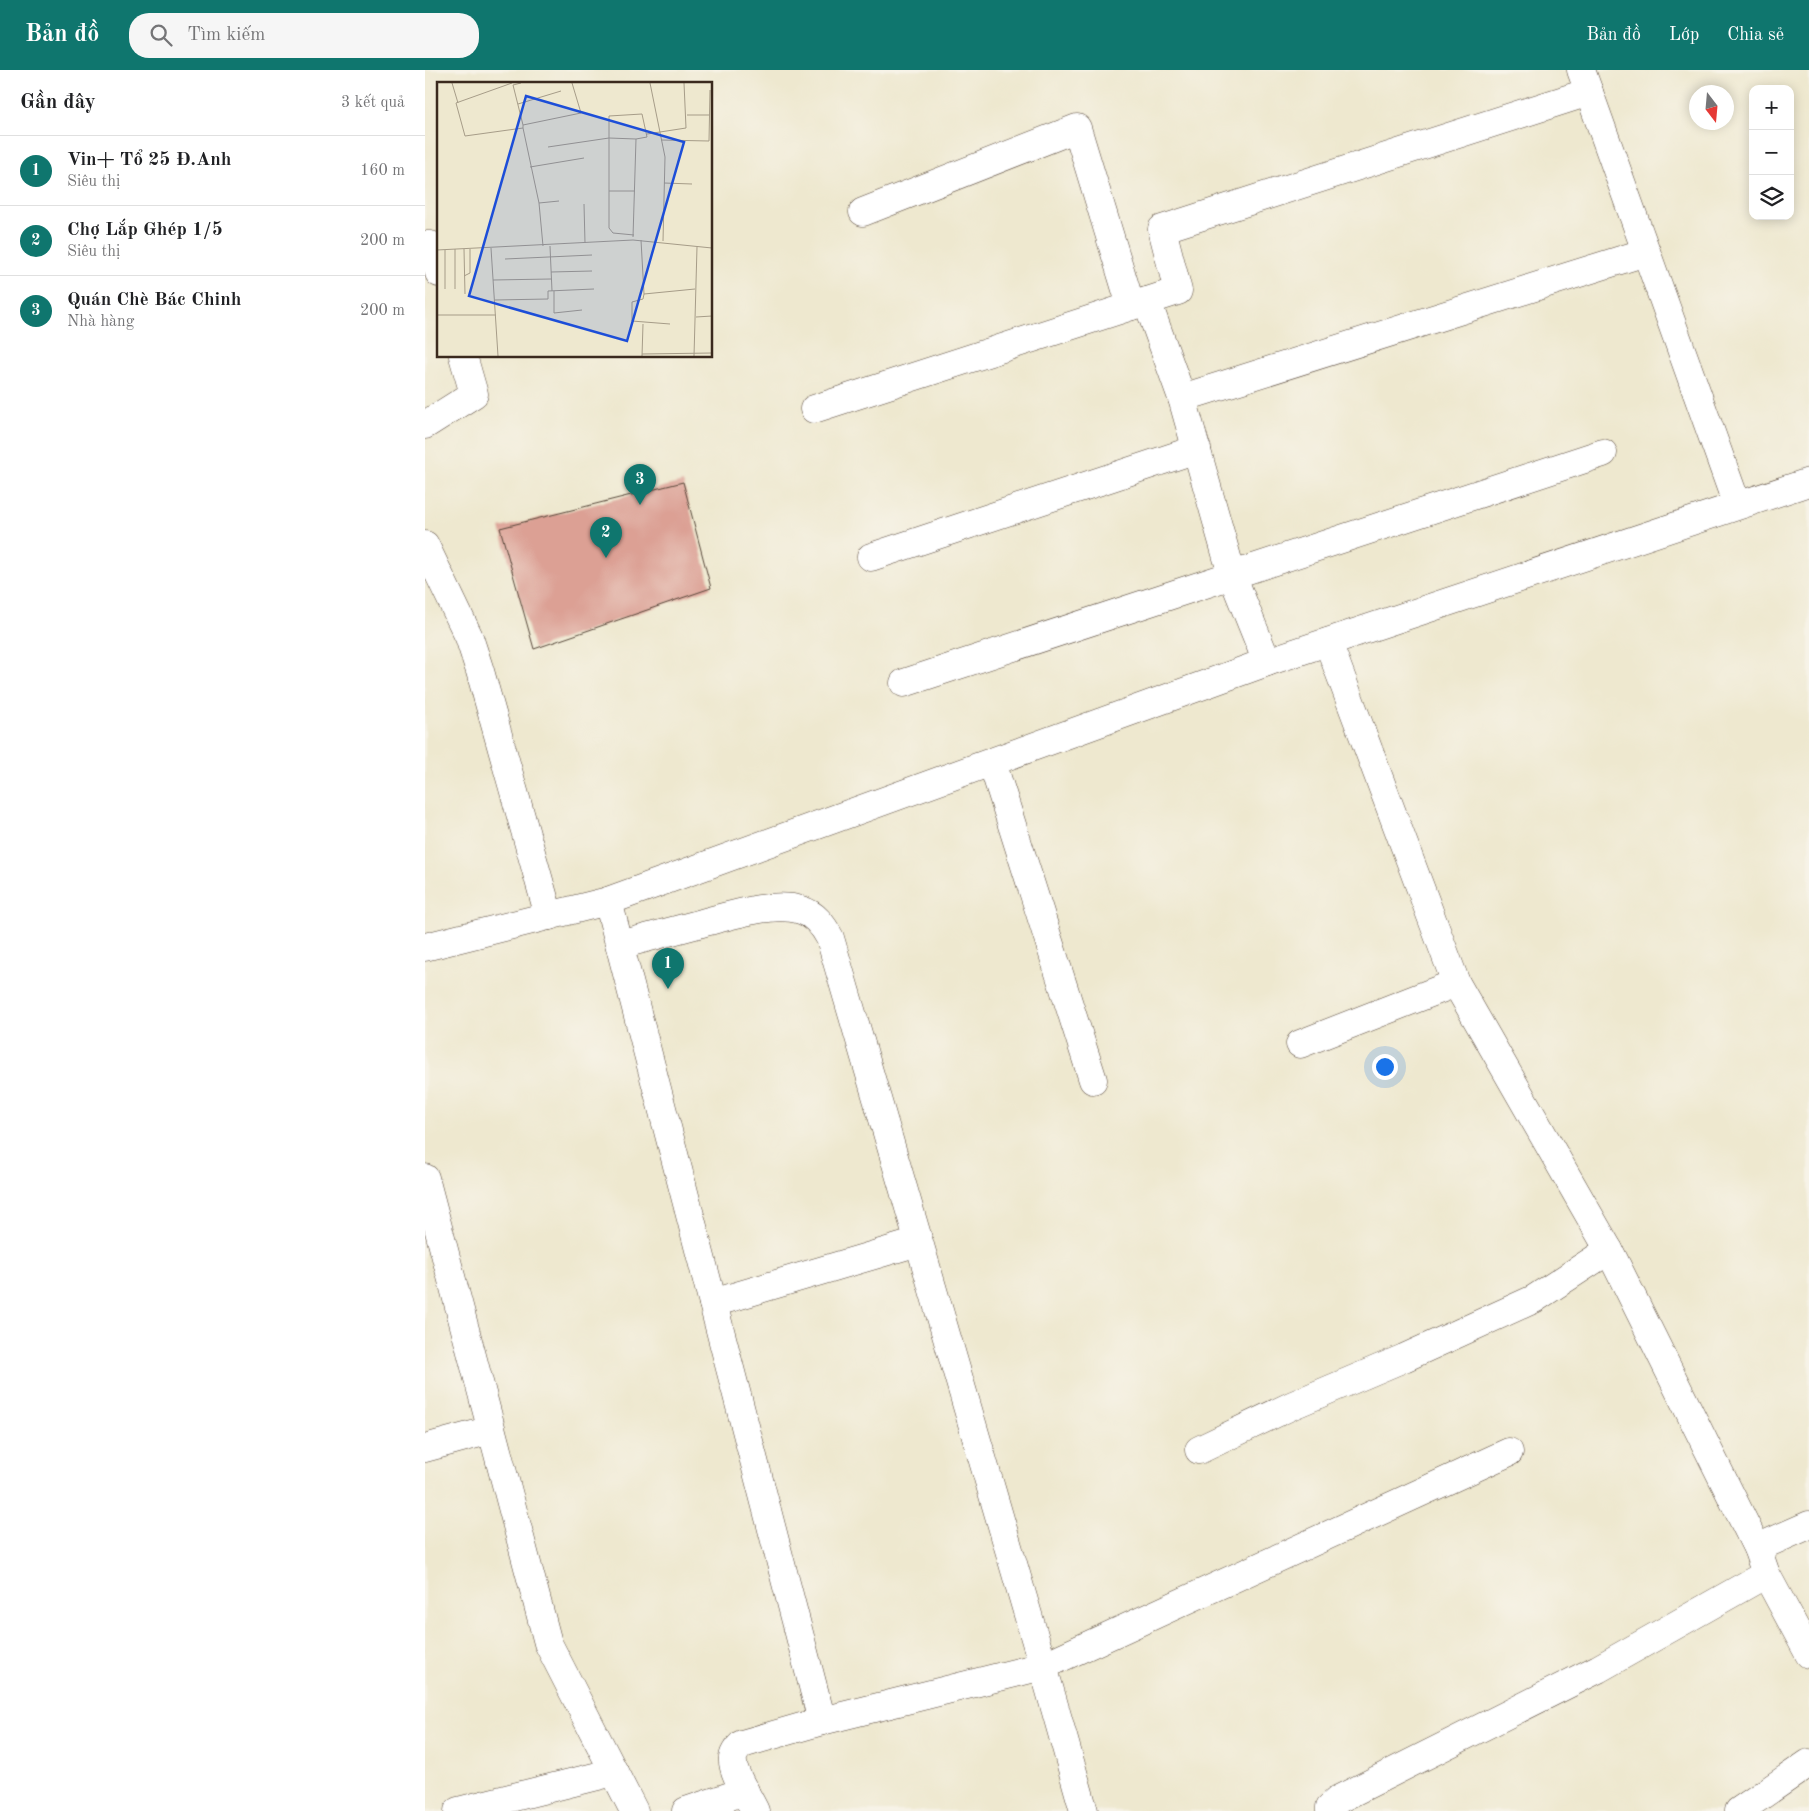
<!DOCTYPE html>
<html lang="vi">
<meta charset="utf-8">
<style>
body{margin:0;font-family:"Old Standard TT",serif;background:#f6f6f6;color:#202124}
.controls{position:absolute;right:15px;top:15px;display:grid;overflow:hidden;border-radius:10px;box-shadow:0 2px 12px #0003}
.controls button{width:45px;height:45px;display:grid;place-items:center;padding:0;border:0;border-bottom:1px solid #e0e0e0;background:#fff;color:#202124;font:25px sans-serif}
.compass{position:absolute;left:1264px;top:15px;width:45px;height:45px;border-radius:50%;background:#fff;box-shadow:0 2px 12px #0003;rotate:164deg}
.you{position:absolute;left:959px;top:996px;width:18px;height:18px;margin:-12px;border:4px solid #fff;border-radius:50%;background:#1a73e8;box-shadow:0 0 0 8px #1a73e833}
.badge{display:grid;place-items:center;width:32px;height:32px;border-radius:50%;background:#0f766e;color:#fff;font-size:16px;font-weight:700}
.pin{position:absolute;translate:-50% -41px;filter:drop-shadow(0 1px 2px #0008)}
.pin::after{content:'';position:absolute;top:26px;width:18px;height:15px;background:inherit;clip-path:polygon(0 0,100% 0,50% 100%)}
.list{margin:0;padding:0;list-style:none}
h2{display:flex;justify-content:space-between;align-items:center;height:65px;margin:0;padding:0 20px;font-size:21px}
h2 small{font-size:16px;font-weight:400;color:#757577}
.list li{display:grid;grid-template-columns:32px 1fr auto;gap:15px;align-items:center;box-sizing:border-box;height:70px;padding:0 20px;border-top:1px solid #e0e0e0}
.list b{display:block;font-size:19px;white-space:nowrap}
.list p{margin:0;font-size:16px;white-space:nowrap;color:#757577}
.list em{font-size:16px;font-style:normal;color:#757577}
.icon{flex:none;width:28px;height:28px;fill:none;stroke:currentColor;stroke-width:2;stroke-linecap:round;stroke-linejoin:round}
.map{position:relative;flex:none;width:1384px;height:1741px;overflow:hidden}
header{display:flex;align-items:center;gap:30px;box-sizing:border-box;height:70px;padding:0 25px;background:#0f766e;color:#fff}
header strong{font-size:24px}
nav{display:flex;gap:28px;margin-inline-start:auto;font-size:18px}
.search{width:350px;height:45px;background:#f6f6f6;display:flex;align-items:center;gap:12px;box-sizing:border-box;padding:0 18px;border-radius:20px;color:#757577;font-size:19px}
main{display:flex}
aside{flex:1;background:#fff}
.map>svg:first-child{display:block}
</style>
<header>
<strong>Bản đồ</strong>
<div class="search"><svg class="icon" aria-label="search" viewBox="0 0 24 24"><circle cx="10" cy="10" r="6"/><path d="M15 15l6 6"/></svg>Tìm kiếm</div>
<nav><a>Bản đồ</a><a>Lớp</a><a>Chia sẻ</a></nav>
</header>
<main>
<aside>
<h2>Gần đây<small>3 kết quả</small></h2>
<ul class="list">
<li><span class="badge">1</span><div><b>Vin+ Tổ 25 Đ.Anh</b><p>Siêu thị</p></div><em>160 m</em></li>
<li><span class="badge">2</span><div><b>Chợ Lắp Ghép 1/5</b><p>Siêu thị</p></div><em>200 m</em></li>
<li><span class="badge">3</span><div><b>Quán Chè Bác Chinh</b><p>Nhà hàng</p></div><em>200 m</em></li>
</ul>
</aside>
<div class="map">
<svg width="1384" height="1741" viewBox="0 0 1384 1741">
<rect width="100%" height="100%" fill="#f7f3e8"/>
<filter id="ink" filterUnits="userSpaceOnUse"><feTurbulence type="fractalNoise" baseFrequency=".02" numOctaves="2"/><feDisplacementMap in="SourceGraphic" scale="10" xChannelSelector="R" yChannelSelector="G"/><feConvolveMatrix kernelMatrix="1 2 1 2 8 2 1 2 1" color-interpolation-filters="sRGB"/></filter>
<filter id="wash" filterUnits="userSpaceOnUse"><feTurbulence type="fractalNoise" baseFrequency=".0096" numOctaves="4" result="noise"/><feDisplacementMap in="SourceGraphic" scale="20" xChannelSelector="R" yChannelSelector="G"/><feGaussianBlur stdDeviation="1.12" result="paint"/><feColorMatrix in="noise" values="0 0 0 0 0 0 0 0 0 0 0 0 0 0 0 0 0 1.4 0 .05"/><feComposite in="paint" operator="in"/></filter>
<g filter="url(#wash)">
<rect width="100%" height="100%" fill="#eee8cf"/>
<g id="blocks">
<!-- building -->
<polygon fill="#dca094" points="258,412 286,518 109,579 75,458"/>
</g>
</g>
<g filter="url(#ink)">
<use href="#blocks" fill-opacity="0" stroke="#564639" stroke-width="1"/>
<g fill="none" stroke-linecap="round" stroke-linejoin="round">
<defs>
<g id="minor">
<polyline points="1156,0 1312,435"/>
<polyline points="438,142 652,58 706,236"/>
<polyline points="0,175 6,175 14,203"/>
<polyline points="722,231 757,328 807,505 842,592"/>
<polyline points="757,328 1221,182"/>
<polyline points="389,339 753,221 737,159 1164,22"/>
<polyline points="0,355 49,324 38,286"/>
<polyline points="0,475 44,567 55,601 124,846"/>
<polyline points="446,487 772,379"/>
<polyline points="903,572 1031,913 1184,1180 1332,1478 1341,1504 1173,1599 914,1729 905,1737 905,1741"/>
<polyline points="479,613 1178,383"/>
<polyline points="567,692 668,1010"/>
<polyline points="183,831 397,1651 618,1596 1084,1382"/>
<path d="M 195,875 C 222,868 250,860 277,853 C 304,846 348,831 376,840 C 390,844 398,855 405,868 L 618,1596 L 659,1741"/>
<polyline points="0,877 183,831 842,592 1384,412"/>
<polyline points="875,974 1031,913"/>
<polyline points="0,1108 123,1573 209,1741"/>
<polyline points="288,1233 493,1172"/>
<polyline points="0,1378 66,1360"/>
<polyline points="774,1380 868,1335 979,1288 1109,1229 1184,1180"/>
<polyline points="1332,1478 1384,1455"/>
<polyline points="1341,1504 1384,1584"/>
<polyline points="33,1741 189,1702"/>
<polyline points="261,1741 320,1721"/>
<path d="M 330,1741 C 324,1728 306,1701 308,1688 C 309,1682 313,1678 317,1674 L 397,1651"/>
<polyline points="1314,1741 1384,1693"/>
</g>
</defs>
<!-- minor casing -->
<use href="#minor" stroke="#564639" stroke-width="29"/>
<!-- minor -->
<use href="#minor" stroke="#fff" stroke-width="28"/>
</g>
</g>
<!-- overview -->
<g transform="translate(12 12)">
<rect width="275" height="275" fill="#eee8cf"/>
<path fill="none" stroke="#a69c88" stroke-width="1" d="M 15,1 L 21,21M 75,1 L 19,21 L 28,54 L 86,46 L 86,43 L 144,31 L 135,1M 84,1 L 76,3 L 86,43M 213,1 L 228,75 L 226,159M 81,22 L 124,9M 250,33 L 273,33M 86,46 L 102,121 L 106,164M 210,52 L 249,46 L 247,1M 224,58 L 272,59 L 273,8M 111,65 L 172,56 L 199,57 L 196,155M 93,85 L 147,76M 227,101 L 255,102M 172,109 L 198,109M 102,121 L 122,119M 147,122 L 148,161M 197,153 L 176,151 L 172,146 L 172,34 L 205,32 L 210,55 L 199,57M 204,158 L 207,212M 113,164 L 115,209M 54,166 L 61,274M 18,167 L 18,207M 27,167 L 28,212M 0,168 L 196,158 L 275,166M 8,168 L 8,207M 68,177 L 155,173M 114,190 L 155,189M 27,194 L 33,191 L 33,167M 56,198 L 114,197M 117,209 L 117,231 L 145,228M 58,218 L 111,217 L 111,209 L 157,207M 0,233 L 59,233M 259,235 L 275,234M 233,242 L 195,239 L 195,220 L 206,217 L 207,212 L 258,207M 205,272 L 275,271M 205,274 L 206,242M 257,274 L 260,165"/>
<path fill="#1d4ed8" fill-opacity="0.15" stroke="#1d4ed8" stroke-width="2.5" d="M 89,14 L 247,60 L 190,259 L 32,214 Z"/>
<rect width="275" height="275" fill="none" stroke="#3b2a1e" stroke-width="2.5"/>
</g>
</svg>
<div class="controls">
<button>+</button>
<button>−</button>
<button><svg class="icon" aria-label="layers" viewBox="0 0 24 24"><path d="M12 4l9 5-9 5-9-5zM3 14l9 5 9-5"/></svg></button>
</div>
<svg class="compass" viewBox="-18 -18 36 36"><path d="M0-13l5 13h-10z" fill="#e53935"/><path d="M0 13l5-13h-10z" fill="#757577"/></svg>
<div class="you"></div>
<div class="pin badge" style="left:243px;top:919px">1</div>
<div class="pin badge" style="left:181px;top:488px">2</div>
<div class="pin badge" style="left:215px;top:435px">3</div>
</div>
</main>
